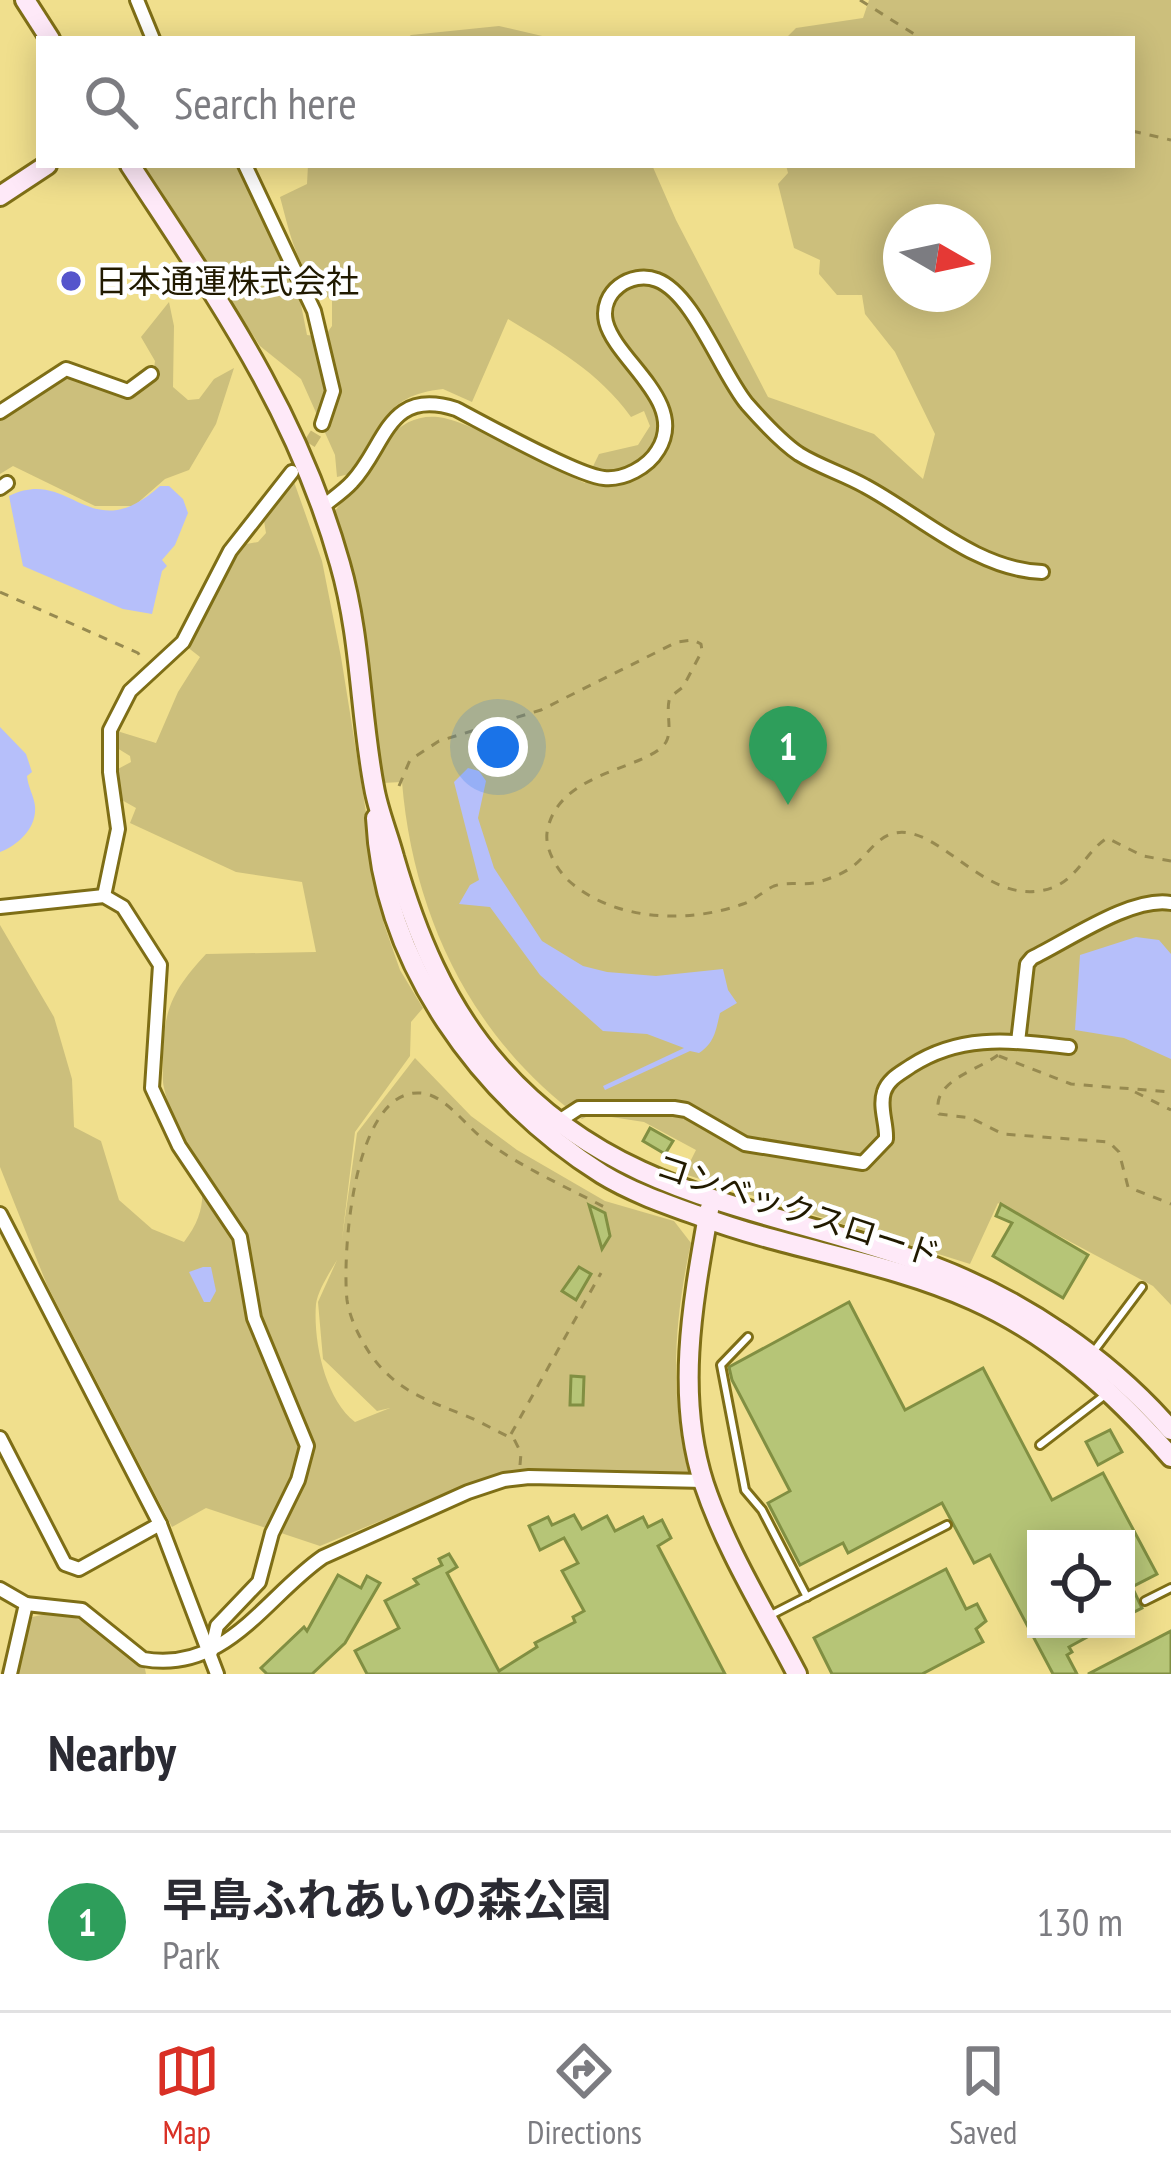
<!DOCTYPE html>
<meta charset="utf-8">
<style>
body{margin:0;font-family:"PT Sans Narrow","Noto Sans JP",sans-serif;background:#f2f2f3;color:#2b2b33}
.controls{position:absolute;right:36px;bottom:36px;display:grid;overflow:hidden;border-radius:0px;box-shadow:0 6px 30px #0003}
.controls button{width:108px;height:108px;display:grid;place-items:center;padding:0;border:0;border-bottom:3px solid #e1e1e2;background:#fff;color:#2b2b33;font:60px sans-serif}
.compass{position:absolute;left:883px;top:204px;width:108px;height:108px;border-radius:50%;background:#fff;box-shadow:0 6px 30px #0003;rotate:99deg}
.you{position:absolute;left:498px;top:747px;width:42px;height:42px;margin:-30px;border:9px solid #fff;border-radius:50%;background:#1a73e8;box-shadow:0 0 0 18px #1a73e833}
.badge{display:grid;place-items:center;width:78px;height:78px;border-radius:50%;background:#d93025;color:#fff;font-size:39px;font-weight:700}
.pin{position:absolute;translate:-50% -99px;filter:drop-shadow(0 3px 6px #0008)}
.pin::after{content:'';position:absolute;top:63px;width:42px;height:36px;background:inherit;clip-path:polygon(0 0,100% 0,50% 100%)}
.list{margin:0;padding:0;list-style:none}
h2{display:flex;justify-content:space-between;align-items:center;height:156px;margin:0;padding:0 48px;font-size:51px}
h2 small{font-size:39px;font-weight:400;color:#7c7c81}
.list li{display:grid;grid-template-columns:78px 1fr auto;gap:36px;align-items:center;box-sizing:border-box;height:180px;padding:0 48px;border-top:3px solid #e1e1e2}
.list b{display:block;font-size:45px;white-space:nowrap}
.list p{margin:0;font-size:39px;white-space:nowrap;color:#7c7c81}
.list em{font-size:39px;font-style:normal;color:#7c7c81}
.icon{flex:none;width:66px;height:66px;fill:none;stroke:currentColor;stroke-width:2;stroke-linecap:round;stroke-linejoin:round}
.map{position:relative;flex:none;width:1171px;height:1674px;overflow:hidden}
.search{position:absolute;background:#fff;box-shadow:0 6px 30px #0003;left:36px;right:36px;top:36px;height:132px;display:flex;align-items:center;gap:30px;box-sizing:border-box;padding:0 42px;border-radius:0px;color:#7c7c81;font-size:45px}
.sheet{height:336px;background:#fff}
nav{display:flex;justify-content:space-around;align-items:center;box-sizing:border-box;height:168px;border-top:3px solid #e1e1e2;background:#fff;font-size:33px;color:#7c7c81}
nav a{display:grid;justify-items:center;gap:6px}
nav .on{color:#d93025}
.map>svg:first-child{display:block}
</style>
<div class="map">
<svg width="1171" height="1674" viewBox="0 0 1171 1674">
<rect width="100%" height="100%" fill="#f0df8d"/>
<!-- green -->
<g fill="#ccbf7c" fill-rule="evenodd">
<path d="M 869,0 L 1171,0 L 1171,1305 L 1153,1286 L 998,1203 L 970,1264 L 684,1174 L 696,1150 L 644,1122 L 592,1114 L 582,1119 C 472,1039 413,916 402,782 L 382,783 L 363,630 L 335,511 L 388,438 C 402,423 418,415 438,417 C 468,420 553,468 585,483 L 599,454 L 638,445 L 650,426 L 644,411 L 631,417 C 599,372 554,347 508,319 L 472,402 L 443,389 C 382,395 379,432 349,474 L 337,477 L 335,455 L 301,379 L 260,346 L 146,169 L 149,165 L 235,165 L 297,284 L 307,335 L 324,337 L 332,326 L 332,301 C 297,274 291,237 280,197 L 307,184 L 308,165 L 652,165 L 676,220 L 768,397 L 874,434 L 923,479 L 935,434 L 895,352 L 865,314 L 862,295 L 837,295 L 819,274 L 820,260 L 794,248 L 778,184 L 788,173 L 786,165 L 1132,165 L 1132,39 L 785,39 L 796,28 L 863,18 ZM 901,222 L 973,222 L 973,294 L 901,294 Z"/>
<polygon points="499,26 555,39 406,39 411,35"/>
<polygon points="169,302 174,326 173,387 188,400 199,399 214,379 234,368 216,424 189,470 165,479 134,506 95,506 13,466 0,474 0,416 64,374 129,397 152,383 155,361 141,337"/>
<path d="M 293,479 L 322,561 L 341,657 L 384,924 L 400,970 L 423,1008 L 411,1022 L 410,1056 L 355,1132 L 342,1239 L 357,1133 L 415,1058 L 471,1116 L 517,1150 L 605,1201 L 674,1221 L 691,1243 C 674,1321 669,1396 689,1474 L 534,1470 L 489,1476 L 320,1546 L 206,1508 L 172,1527 L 47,1285 L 0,1167 L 0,925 L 54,1017 L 72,1079 L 74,1127 L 101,1141 L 119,1200 L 152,1229 L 184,1242 C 230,1183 176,1145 164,1088 C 162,1080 163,1069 163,1060 C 163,1010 172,991 206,954 L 316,952 L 302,882 L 236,872 L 130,823 L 136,808 L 120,799 L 116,770 L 131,762 L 130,756 L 117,748 L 117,731 L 156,743 L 178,692 L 200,657 L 186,646 L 241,545 L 258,542 L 266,533 L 264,521 ZM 337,1260 L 318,1302 L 323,1359 L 377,1411 L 390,1408 L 355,1422 C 325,1399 313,1341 316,1304 C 318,1290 330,1272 337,1260 Z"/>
<path d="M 51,1613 C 98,1616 105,1647 144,1664 L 146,1674 L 17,1674 L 32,1617 Z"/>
</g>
<!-- water -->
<g fill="#b6bffa">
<path d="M 160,486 L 169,486 L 183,499 L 188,513 L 175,545 L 162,560 L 167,566 L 162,571 L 152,614 L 123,609 L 23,566 L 9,496 C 71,465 89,550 160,486 Z"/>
<path d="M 0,727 L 26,754 L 32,772 L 27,776 C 28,787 34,796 35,806 C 37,828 18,845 0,852 Z"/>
<path d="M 468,768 L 479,771 L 486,781 L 478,818 L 494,868 L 542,941 L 583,966 L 607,972 L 656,976 L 723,969 L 728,990 L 737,1003 L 720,1013 C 716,1029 715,1043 699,1053 L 690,1051 L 605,1090 L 603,1086 L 684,1048 L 647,1034 L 603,1031 L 540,975 L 490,907 L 459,904 L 470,885 L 479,880 L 454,782 Z"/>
<polygon points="1136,937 1159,940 1171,954 1171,1059 1124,1038 1075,1030 1080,955"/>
<polygon points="203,1267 211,1267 216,1291 210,1302 204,1302 189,1272"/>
</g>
<!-- building -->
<g fill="#b6c577" stroke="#818f42" stroke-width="3">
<polygon points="650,1128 673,1141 665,1154 643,1141"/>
<polygon points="1001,1204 1088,1255 1063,1298 993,1256 1012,1223 996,1216"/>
<polygon points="589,1205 605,1213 610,1236 602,1249"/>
<polygon points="579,1267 591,1274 576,1300 562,1291"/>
<polygon points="849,1302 905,1410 983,1368 1052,1500 1103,1473 1157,1574 1132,1587 1142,1608 1126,1616 1126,1539 1036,1539 1036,1629 1102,1629 1069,1647 1072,1652 1067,1655 1077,1674 1053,1674 990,1555 974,1563 942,1503 848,1553 843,1543 800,1565 768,1503 790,1491 732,1380 729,1367"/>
<polygon points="571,1376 584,1377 583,1405 570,1405"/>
<polygon points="1110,1430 1122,1452 1098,1465 1086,1442"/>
<polygon points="574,1515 582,1529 607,1516 615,1531 643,1517 648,1527 662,1520 671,1538 658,1546 725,1674 367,1674 355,1651 399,1628 385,1601 418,1584 414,1579 442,1565 439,1559 449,1554 457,1567 447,1573 499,1671 537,1647 535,1643 575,1622 573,1617 584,1611 562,1571 578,1563 564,1538 540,1550 529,1526 548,1517 552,1525"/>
<polygon points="946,1569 966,1609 977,1604 986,1621 976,1629 983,1642 922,1674 832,1674 814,1638"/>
<polygon points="338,1575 361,1588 367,1576 380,1583 345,1643 312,1674 267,1674 261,1668 304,1627 307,1631"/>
<polygon points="1171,1631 1171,1674 1088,1674"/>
</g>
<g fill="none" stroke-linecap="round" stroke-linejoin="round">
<!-- street-tunnel -->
<polyline stroke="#c7b871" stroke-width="12" stroke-dasharray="12 6" stroke-linecap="butt" points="300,459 322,424"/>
<defs>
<g id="lane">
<polyline points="748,1337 721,1365 745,1490 762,1510 807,1597"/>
<polyline points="1094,1351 1142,1287"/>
<polyline points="1040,1445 1105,1395"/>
<polyline points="1145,1601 1171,1588"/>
<polyline points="769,1616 947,1525"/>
</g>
<g id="street">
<polyline points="137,0 153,39"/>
<polyline points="245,165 314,311 333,391 322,424"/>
<polyline points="0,412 66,369 128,391 151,374"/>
<polyline points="0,488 7,483"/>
<path d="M 322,507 C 332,499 344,491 352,482 C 386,446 387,387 456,409 C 485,424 578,476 604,478 C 624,480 648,467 658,450 C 688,402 616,361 606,322 C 599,292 631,270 657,280 C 694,294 721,373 747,404 C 762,421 780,441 799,454 C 820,467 844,474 865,486 C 921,516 977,570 1042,572"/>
<polyline points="104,896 118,829 110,772 110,730 130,691 183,642 230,551 292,472"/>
<polyline points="0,907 104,896 123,907 160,965 152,1088 179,1146 240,1237 254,1318 307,1446 298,1480 272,1533 259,1582 217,1626 211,1652"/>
<path d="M 1018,1042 L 1027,964 L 1032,958 C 1069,940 1132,896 1171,903"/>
<path d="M 559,1121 L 579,1108 L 674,1108 L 686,1110 L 745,1144 L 863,1163 L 886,1139 C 887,1124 879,1107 884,1092 C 888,1079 901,1073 911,1066 C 962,1033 1012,1041 1069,1047"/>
<polyline points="0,1214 160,1524 217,1674"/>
<polyline points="0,1438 65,1564 79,1569 160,1524"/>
<polyline points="0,1589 26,1604 10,1674"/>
<path d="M 26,1604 L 82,1610 L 143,1659 C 226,1674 266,1596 323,1557 L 468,1492 L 504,1480 L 529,1477 L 704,1481"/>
</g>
<g id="secondary">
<polyline points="25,0 50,39"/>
<path d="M 130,165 C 216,297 297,410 340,564 C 361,637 360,713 374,787 C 378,811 388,834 394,857 C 416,933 445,1005 498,1065 C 618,1203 776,1207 935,1267 C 1024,1301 1108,1358 1171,1430"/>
<polyline points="0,196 47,165"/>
<path d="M 376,818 C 383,963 481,1098 602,1174 C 633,1193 669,1205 702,1217 C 791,1250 887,1261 973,1300 C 1053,1336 1114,1392 1171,1457"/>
<path d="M 709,1210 C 693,1301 675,1394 704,1484 C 726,1550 765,1612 797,1674"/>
</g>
</defs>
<!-- lane casing -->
<use href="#lane" stroke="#7e6e16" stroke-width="12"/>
<!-- street casing -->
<use href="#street" stroke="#7e6e16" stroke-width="18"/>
<!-- secondary casing -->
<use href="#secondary" stroke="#7e6e16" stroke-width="24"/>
<!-- path -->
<g stroke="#978a50" stroke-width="3" stroke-dasharray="9 9" stroke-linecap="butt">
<polyline points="860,0 922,39"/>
<polyline points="1132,131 1171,140"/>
<polyline points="0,592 138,653 143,661"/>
<path d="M 399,786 L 410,760 L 439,741 L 541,710 L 677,642 L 693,640 L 701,644 L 702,651 L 683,687 L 670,697 C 665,712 673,729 666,742 C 649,770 556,770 547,833 C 545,850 558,871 569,881 C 614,921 688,924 743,904 C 755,900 763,891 774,886 C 788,881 805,886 819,882 C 831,878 842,874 852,867 C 867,856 876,837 895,833 C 942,824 989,913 1054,887 C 1078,877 1086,852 1107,838 L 1143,856 L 1171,861"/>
<path d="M 998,1055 C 977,1071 930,1081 939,1114 L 971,1118 L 1003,1134 L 1109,1142 L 1119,1152 L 1128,1187 L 1171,1204"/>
<polyline points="999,1056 1071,1084 1171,1092"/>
<polyline points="1135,1092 1171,1110"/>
<polyline points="511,1434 601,1273"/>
<path d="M 520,1465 L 521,1453 L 514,1439 C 497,1432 482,1422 464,1415 C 428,1401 398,1391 373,1358 C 361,1341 350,1320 347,1300 C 342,1254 353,1088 421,1093 C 446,1095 466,1127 486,1141 C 522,1168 567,1187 606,1208"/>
</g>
<!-- lane -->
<use href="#lane" stroke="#fff" stroke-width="6"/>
<!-- street -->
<use href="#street" stroke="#fff" stroke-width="12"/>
<!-- secondary -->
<use href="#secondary" stroke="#fee9f8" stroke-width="18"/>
</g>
<!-- markers -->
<circle fill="#55c" stroke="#fff" stroke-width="4.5" cx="71" cy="281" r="12"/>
<g text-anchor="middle" stroke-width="9" stroke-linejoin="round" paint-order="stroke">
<!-- poi labels -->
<g font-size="33" fill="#211a00" stroke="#fff" text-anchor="start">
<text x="95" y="293">日本通運株式会社</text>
</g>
<!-- street labels -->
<g font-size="33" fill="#211a00" stroke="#fff">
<text transform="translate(798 1210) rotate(18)" y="12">コンベックスロード</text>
</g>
</g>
</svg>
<div class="controls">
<button><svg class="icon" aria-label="locate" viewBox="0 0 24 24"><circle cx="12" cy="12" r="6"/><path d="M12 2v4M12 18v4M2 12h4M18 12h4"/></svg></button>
</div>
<svg class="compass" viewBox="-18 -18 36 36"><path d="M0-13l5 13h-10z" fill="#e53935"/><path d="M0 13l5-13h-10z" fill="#7c7c81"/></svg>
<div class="you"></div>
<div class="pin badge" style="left:788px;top:805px;background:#2e9e5b">1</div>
<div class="search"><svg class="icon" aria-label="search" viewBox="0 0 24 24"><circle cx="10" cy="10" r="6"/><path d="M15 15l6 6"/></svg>Search here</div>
</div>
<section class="sheet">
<h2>Nearby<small></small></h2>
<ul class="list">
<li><span class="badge" style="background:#2e9e5b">1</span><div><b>早島ふれあいの森公園</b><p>Park</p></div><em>130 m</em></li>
</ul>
</section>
<nav>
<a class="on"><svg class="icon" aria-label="map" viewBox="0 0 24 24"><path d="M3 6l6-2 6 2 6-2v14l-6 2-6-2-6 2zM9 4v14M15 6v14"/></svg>Map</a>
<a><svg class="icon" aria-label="directions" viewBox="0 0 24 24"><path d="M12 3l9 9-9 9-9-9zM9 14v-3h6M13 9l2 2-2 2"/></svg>Directions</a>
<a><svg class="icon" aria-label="saved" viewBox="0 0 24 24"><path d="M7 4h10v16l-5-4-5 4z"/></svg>Saved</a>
</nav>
